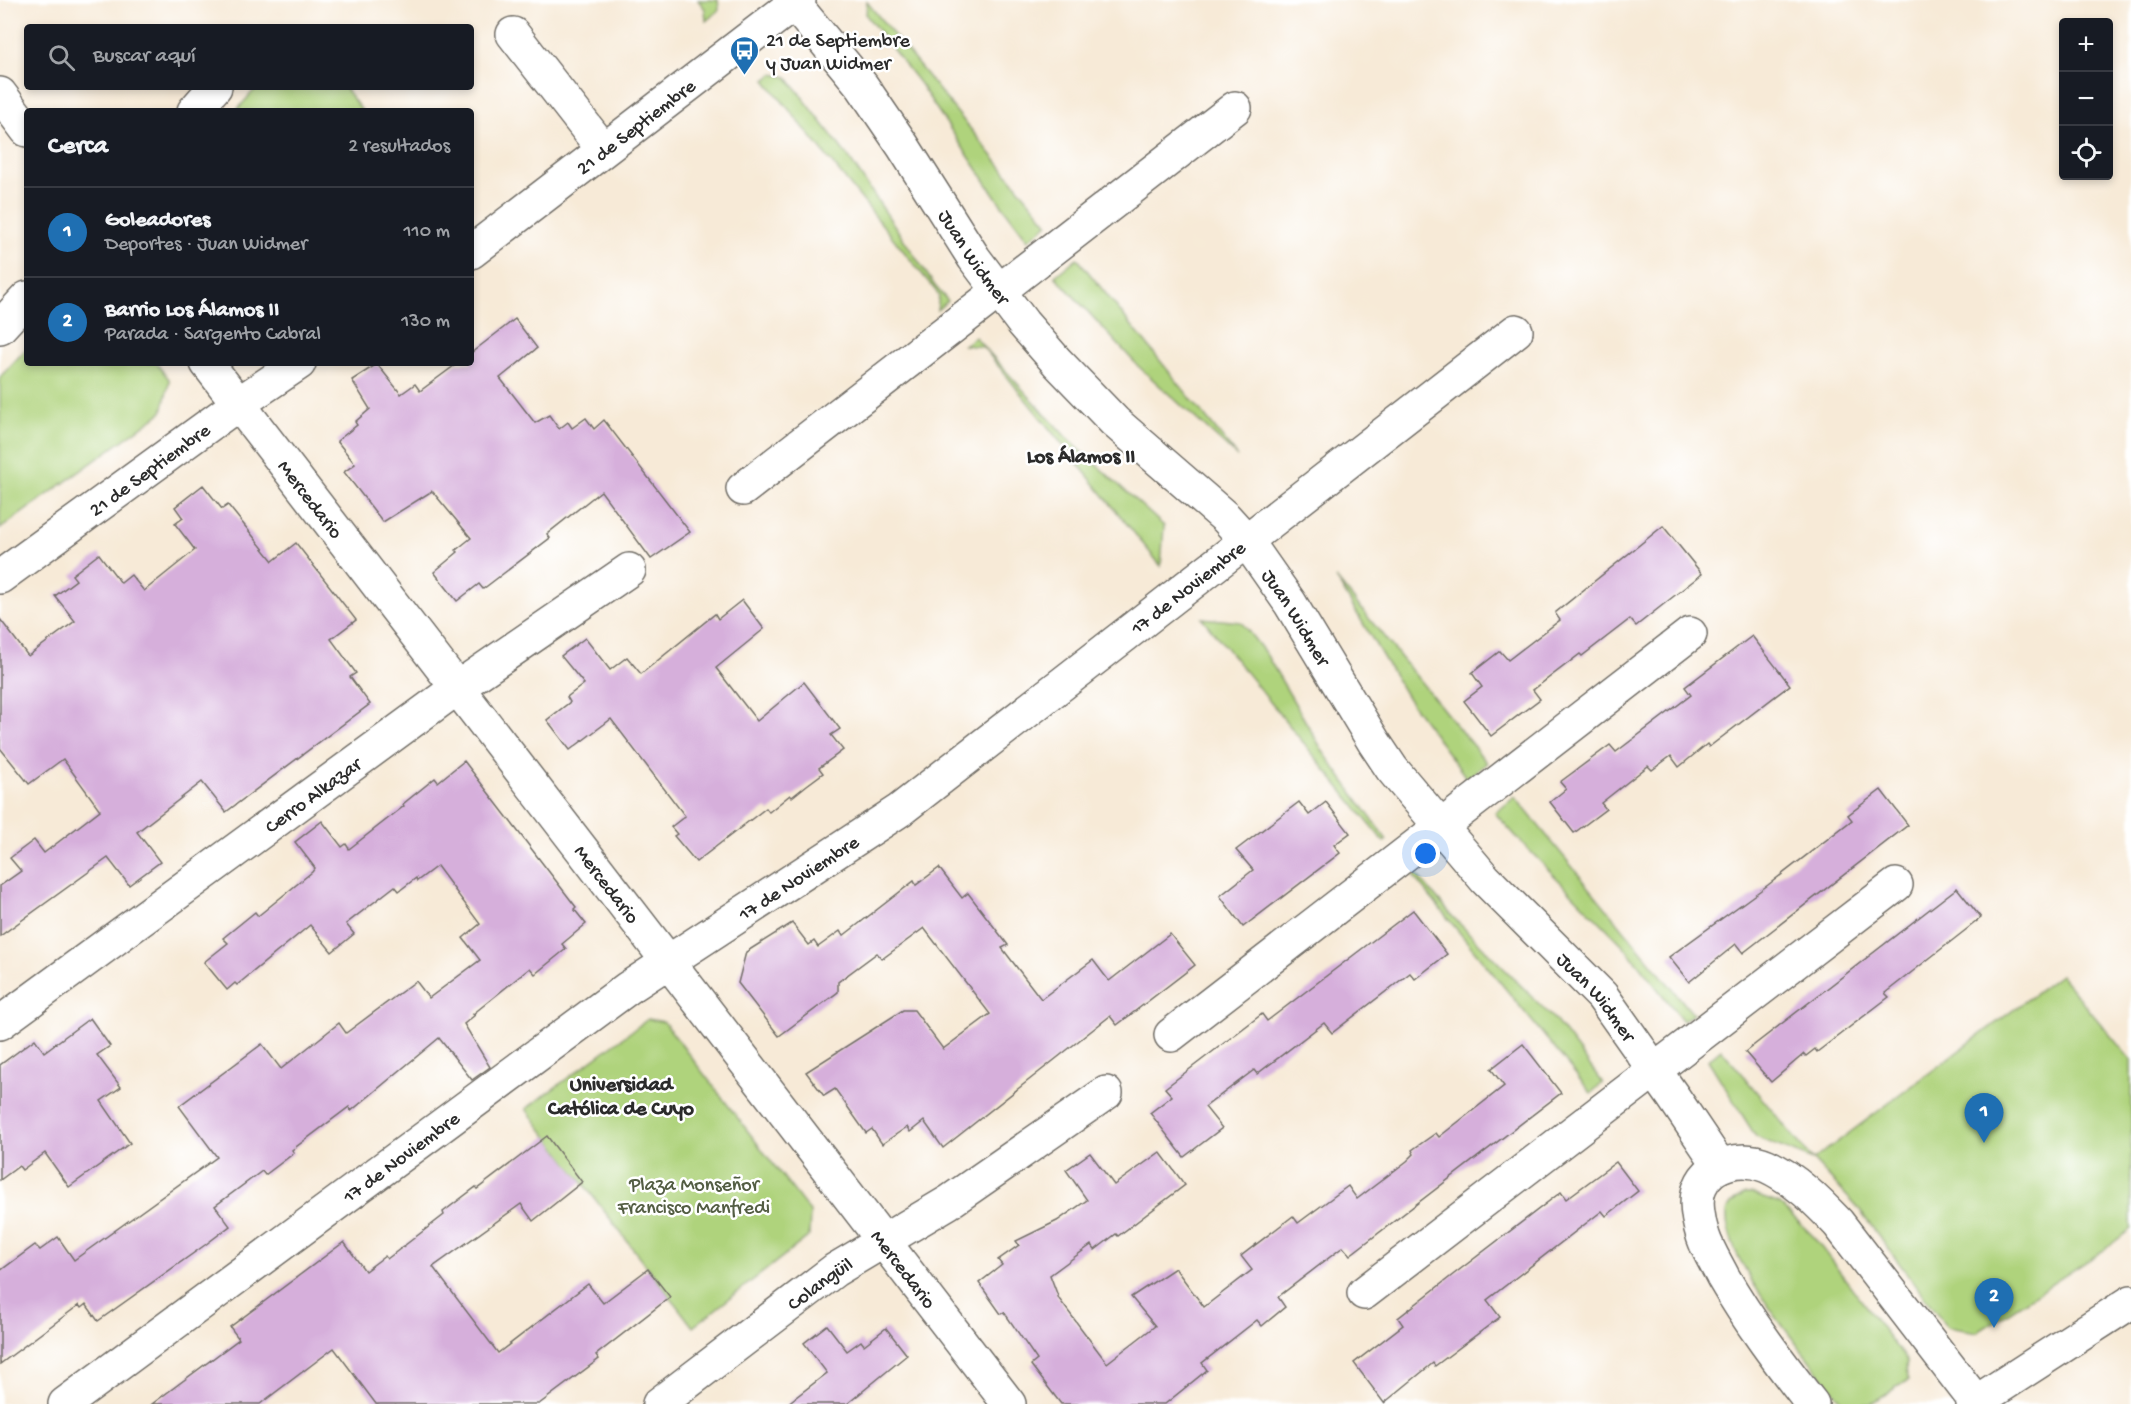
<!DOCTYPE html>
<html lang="es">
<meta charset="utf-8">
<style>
body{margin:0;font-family:"Gochi Hand",sans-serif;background:#242831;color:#f1f3f6}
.controls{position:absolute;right:18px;top:18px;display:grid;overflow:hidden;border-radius:6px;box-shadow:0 3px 9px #0003}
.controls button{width:54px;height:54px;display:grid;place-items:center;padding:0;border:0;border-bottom:2px solid #363941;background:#171b24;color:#f1f3f6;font:30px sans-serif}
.you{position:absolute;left:1426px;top:854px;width:21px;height:21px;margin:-15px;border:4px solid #fff;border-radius:50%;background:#1a73e8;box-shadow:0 0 0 9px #1a73e833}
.badge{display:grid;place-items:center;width:39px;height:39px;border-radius:50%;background:#1f6fb2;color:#fff;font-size:20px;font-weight:700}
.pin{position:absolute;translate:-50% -50px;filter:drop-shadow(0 2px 3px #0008)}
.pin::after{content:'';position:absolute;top:32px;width:21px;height:18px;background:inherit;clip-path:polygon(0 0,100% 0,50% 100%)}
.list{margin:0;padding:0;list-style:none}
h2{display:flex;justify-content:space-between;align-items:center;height:78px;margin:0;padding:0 24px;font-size:26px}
h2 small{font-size:20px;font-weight:400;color:#9ea1a6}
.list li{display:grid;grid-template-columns:39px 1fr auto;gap:18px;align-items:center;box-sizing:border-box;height:90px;padding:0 24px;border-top:2px solid #363941}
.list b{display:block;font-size:22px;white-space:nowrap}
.list p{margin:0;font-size:20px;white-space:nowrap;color:#9ea1a6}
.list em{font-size:20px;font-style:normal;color:#9ea1a6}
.icon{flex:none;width:33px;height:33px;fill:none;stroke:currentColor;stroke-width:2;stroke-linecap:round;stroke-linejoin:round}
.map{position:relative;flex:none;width:2131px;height:1404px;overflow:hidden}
.search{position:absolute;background:#171b24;box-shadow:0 3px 9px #0003;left:24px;top:24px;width:450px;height:66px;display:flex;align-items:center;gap:15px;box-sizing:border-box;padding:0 21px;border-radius:6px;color:#9ea1a6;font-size:22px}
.panel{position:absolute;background:#171b24;box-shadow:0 3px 9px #0003;left:24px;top:108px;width:450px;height:258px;border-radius:6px}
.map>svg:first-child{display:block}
</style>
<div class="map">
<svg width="2131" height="1404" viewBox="0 0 2131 1404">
<rect width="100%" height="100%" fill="#fff"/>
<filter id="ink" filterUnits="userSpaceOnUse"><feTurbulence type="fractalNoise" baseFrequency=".0167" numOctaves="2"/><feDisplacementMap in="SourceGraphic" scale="12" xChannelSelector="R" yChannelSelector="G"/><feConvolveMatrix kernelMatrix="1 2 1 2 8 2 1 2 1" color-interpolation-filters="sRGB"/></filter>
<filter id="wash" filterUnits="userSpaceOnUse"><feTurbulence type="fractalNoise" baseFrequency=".008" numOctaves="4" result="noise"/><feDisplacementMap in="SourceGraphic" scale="24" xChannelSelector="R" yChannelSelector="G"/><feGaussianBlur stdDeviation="1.35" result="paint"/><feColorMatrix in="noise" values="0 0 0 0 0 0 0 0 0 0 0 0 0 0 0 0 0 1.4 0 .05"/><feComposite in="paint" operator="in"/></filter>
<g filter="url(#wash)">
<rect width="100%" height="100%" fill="#f7ead7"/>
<!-- green -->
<g fill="#afd37c" stroke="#6d7f54" stroke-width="1.5">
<polygon points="698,0 718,0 719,10 706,21 705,9"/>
<polygon points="867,2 1048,224 1028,240 998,200 920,84 866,15"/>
<polygon points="773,74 787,77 849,158 935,286 948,301 937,310 939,295 765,80"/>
<polygon points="257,87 344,87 362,111 236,111"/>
<polygon points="1077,258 1238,457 1138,366 1055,276"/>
<polygon points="975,337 1067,438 1164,526 1161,566 983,347 964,345"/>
<polygon points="27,348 27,363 156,363 169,379 169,383 162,412 0,529 0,377"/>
<polygon points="1336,578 1487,763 1467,779 1408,699"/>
<polygon points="1202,618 1241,622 1266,654 1324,753 1387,840 1384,842"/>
<polygon points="1515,797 1693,1014 1683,1021 1623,945 1523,844 1495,813"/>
<polygon points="1416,874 1453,917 1555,1020 1603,1083 1591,1093 1413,876"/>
<polygon points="2060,975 2131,1060 2131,1229 2104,1250 1978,1332 1947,1327 1857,1207 1813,1160 1756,1137 1708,1060 1721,1049 1813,1160"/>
<polygon points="648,1019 664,1022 810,1212 809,1236 693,1327 526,1109"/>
<path d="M 1745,1194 L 1752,1194 L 1780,1204 L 1812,1235 L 1907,1361 L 1908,1380 L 1870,1404 L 1844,1404 C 1814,1364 1722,1262 1727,1213 C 1728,1204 1737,1198 1745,1194 Z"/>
</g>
<g id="blocks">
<!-- building -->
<g fill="#d6afdb">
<polygon points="515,319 537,348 500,378 535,423 549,415 559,429 568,422 572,428 586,418 594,429 604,420 690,532 651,559 601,491 547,534 550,538 483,589 479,584 457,601 434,572 458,552 456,550 471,538 432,491 383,522 344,472 355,464 337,441 357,425 355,422 370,409 352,380 377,364 401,394 415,384 420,391 458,363 471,363 471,353"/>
<polygon points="203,485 222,509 228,505 273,561 296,543 356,620 331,639 356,673 350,677 370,704 226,812 202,782 137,832 160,862 129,885 108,858 0,936 0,886 21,871 10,858 34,840 44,853 100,810 63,759 29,784 0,748 0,619 28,656 75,621 55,596 76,580 72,575 99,554 121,583 131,575 144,591 195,550 175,524 183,518 175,507"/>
<polygon points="1663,526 1702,574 1636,626 1630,619 1582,656 1580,654 1533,690 1540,699 1491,736 1464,701 1482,687 1472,673 1500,651 1508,660 1560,620 1555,613"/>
<polygon points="742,600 764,629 716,668 757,721 804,682 840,729 831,735 843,750 819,768 823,773 807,785 792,797 790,795 769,812 766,808 696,862 674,836 677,834 671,827 685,816 611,719 570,750 547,720 570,702 567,697 584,684 561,656 585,638 610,670 627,657 641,674 715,614 718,619"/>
<polygon points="1752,636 1790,685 1709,747 1707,744 1679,767 1671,756 1652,770 1648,766 1601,803 1606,809 1574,833 1550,802 1566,789 1560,782 1610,745 1616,752 1691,695 1685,687"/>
<polygon points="464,761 576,907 574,909 586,924 562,944 566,949 535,974 530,968 473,1014 475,1015 464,1024 490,1067 472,1080 439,1038 351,1111 349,1107 292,1150 294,1153 265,1175 262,1171 215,1206 230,1226 205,1245 98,1321 86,1304 81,1308 79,1305 0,1364 0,1271 35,1245 40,1250 58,1237 74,1260 217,1157 179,1106 262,1044 281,1069 339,1023 346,1033 416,981 429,998 480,960 463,938 480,924 437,866 417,881 416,878 399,891 395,886 346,924 354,934 332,952 310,925 237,985 235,983 227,990 204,962 228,943 223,938 255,912 258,916 312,872 315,868 295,842 322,821 342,847 346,844 349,849 404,806 403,804 435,778 438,782"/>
<polygon points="1881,790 1908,825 1743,953 1736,944 1689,982 1669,957 1768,885 1852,820 1848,815"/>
<polygon points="1299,802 1309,815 1326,802 1350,833 1334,845 1340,853 1243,927 1220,896 1253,870 1236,850"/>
<polygon points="939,868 962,898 968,893 1008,945 1002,948 1041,999 1093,960 1109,981 1170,934 1195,965 1117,1025 1110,1016 943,1148 924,1121 910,1132 907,1127 882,1144 872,1129 866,1133 835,1089 824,1096 806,1072 903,1010 914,1010 943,1049 990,1014 924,928 882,959 877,953 838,982 838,992 779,1036 738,983 746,952 792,923 809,945 814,941 818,947 840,931 843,936 914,881 916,885"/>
<polygon points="1957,888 1981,918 1885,993 1889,997 1817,1052 1815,1049 1806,1056 1804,1054 1771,1082 1745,1052"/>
<polygon points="1413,910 1447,954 1415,979 1410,973 1332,1033 1324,1023 1257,1074 1254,1070 1205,1107 1222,1128 1184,1157 1150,1113 1172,1096 1165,1088 1262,1014 1267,1021"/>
<polygon points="90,1018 110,1046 97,1055 121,1087 101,1101 130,1143 69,1187 45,1153 22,1170 19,1166 0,1180 0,1065 35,1039 44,1052"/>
<polygon points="1523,1044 1561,1093 1350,1255 1343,1247 1278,1297 1285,1307 1262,1326 1257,1320 1202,1363 1207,1370 1165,1404 1061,1404 1031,1365 1037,1360 1004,1312 1001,1314 979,1283 1002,1265 998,1260 1019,1245 1016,1241 1057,1221 1087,1200 1066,1170 1090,1153 1114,1185 1160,1152 1185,1185 1118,1236 1116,1234 1095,1250 1091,1245 1050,1275 1059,1299 1107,1363 1155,1326 1131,1297 1175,1268 1204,1307 1252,1270 1241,1256 1293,1216 1298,1223 1348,1186 1357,1199 1407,1161 1414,1154 1412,1150 1436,1133 1439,1137 1504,1086 1491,1069"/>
<polygon points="547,1136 582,1182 533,1221 521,1204 433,1267 498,1353 588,1284 603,1303 648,1269 670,1297 596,1355 599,1359 539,1404 376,1404 334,1348 260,1404 152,1404 239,1339 230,1327 344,1242 365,1271 385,1256 387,1259 444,1215 443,1212 476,1187 477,1189"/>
<polygon points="1616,1162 1638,1191 1606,1216 1602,1211 1487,1300 1500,1317 1435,1366 1433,1363 1384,1403 1354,1363 1403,1325 1398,1318 1454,1274 1561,1192 1566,1199"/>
<polygon points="827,1325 847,1351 861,1341 864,1345 886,1328 907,1355 847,1404 787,1404 827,1373 804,1343"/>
</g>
</g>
</g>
<g filter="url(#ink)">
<use href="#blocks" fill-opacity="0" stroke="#726e67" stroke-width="1.5"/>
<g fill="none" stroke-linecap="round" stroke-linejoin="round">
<defs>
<g id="minor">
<path id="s1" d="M 791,0 L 862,86 L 903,146 L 974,258 L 1023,323 L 1057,362 L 1115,422 L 1226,518 L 1246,540 L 1290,603 L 1374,742 L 1392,769 L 1485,879 L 1602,996 L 1672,1095 L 1720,1166"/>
<polyline points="513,34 603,149"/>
<polyline points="0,94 27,130"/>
<polyline points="194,111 215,87"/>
<path id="s2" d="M 471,252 L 799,0"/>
<polyline points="0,327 27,298"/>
<path id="s3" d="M 207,363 L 1009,1404"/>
<polyline points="743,489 1235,108"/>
<path id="s4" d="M 0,577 L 238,404 L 299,363"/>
<path id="s5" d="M 0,1023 L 457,688 L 629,570"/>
<polyline points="1171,1035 1690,634"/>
<polyline points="1364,1293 1896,885"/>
<path id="s6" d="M 65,1404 L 628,988 L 900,810 L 1516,331"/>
<path id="s7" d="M 659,1404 L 835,1270 L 949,1202 L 1106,1093"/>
<path d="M 1812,1404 C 1780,1363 1749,1322 1723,1277 C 1716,1263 1708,1251 1703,1236 C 1699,1223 1694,1200 1700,1187 C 1710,1161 1744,1156 1767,1166 C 1795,1179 1817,1201 1838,1223 L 1976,1402"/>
</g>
<polyline id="major" points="1973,1404 2131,1302"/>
</defs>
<!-- minor casing -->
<use href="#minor" stroke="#726e67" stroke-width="36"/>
<!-- major casing -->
<use href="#major" stroke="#726e67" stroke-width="36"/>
<!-- minor -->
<use href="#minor" stroke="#fff" stroke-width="33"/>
<!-- major -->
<use href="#major" stroke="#fff" stroke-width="33"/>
</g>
</g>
<!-- icons -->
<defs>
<symbol id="bus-pin" viewBox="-11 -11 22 30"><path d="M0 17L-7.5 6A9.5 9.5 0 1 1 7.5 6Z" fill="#1f6fb2" stroke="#fff"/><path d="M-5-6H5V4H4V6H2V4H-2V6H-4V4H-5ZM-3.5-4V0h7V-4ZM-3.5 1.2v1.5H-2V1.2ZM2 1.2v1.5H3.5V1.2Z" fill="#fff"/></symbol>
</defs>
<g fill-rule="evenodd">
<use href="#bus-pin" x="728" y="34" width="33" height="45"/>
</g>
<g text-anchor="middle" stroke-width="5" stroke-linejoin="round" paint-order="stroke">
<!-- poi labels -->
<g font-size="20" fill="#2b2b2b" stroke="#fff" text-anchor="start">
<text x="766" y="46">21 de Septiembre<tspan x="766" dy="23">y Juan Widmer</tspan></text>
</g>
<!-- street labels -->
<g font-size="20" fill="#2b2b2b" stroke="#fff">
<text dy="7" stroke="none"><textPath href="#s2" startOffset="207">21 de Septiembre</textPath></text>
<text dy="7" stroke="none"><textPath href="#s1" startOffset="316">Juan Widmer</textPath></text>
<text dy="7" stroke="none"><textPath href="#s4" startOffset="184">21 de Septiembre</textPath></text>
<text dy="7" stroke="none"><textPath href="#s3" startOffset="171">Mercedario</textPath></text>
<text dy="7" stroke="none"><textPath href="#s6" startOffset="1389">17 de Noviembre</textPath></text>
<text dy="7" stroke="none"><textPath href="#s1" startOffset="802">Juan Widmer</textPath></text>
<text dy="7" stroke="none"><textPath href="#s5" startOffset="387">Cerro Alkazar</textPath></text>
<text dy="7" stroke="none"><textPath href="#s6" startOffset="903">17 de Noviembre</textPath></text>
<text dy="7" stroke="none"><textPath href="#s3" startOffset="657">Mercedario</textPath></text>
<text dy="7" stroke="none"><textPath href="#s1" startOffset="1288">Juan Widmer</textPath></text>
<text dy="7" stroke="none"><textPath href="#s6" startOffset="417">17 de Noviembre</textPath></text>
<text dy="7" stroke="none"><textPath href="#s3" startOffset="1143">Mercedario</textPath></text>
<text dy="7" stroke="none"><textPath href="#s7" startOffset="201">Colangüil</textPath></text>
</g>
<!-- park labels -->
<g font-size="20" fill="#535d43" stroke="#fff">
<text x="694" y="1190">Plaza Monseñor<tspan x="694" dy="23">Francisco Manfredi</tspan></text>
</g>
<!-- neighbourhood labels -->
<g font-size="21" font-weight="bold" fill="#2b2b2b" stroke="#fff">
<text x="1081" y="462">Los Álamos II</text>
<text x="621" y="1090">Universidad<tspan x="621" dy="24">Católica de Cuyo</tspan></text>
</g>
</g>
</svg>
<div class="controls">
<button>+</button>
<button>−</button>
<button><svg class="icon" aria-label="locate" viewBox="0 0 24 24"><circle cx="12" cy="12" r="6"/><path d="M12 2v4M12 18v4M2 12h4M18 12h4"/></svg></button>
</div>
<div class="you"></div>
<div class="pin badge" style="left:1984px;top:1143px">1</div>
<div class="pin badge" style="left:1994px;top:1328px">2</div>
<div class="search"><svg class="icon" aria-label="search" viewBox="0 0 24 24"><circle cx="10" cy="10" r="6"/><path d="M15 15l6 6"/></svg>Buscar aquí</div>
<section class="panel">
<h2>Cerca<small>2 resultados</small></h2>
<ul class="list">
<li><span class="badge">1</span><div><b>Goleadores</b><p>Deportes · Juan Widmer</p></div><em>110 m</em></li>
<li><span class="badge">2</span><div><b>Barrio Los Álamos II</b><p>Parada · Sargento Cabral</p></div><em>130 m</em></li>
</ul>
</section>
</div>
